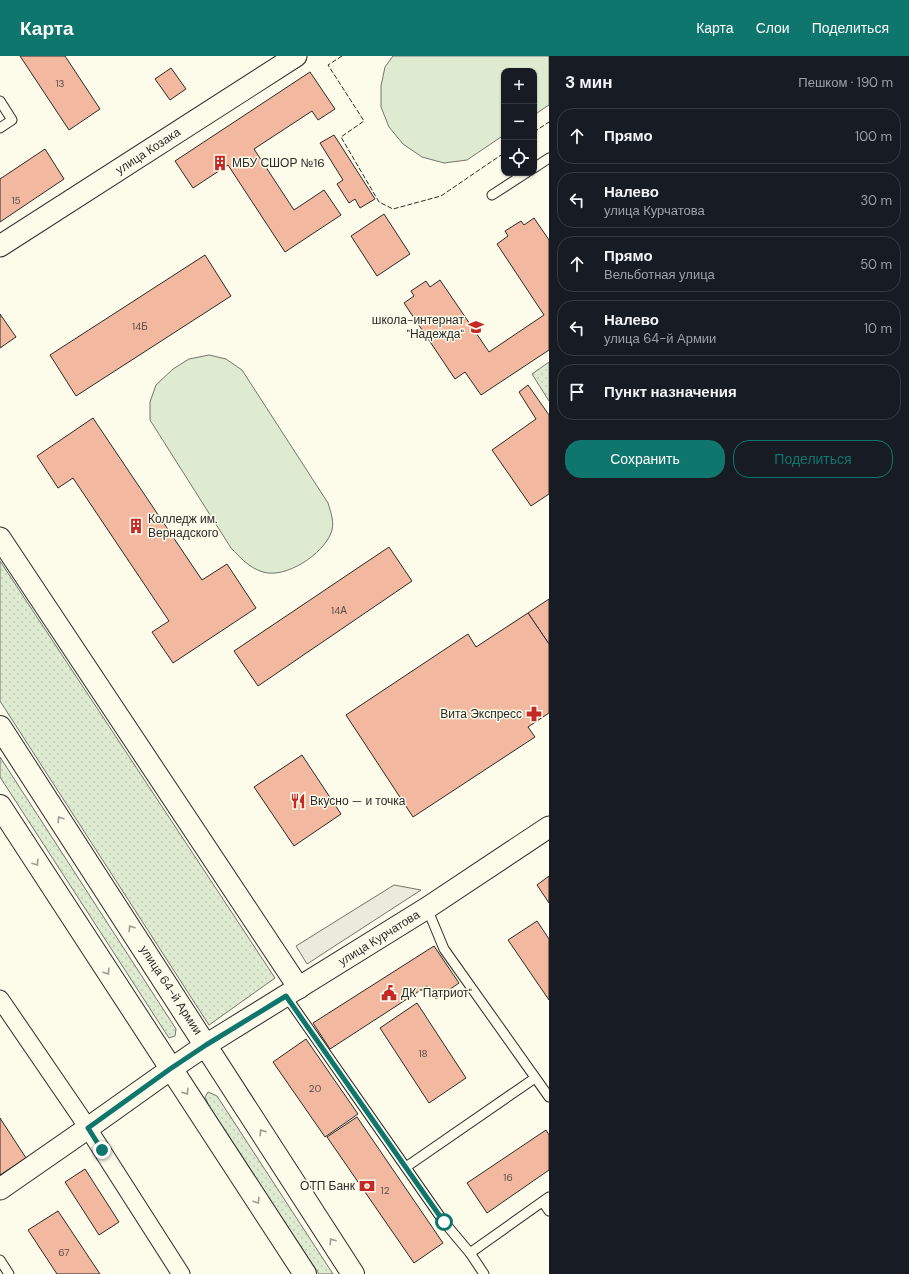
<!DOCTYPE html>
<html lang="ru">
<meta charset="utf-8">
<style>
body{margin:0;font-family:"DM Sans",sans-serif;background:#20242c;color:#f1f3f6}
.controls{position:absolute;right:12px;top:12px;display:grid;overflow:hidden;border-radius:8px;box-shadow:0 1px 3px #0004}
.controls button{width:36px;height:36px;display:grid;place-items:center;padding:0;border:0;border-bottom:1px solid #363941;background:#171b24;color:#f1f3f6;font:20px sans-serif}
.stop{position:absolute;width:12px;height:12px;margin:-9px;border:3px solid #0f766e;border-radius:50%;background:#fff}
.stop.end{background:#0f766e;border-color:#fff;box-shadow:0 1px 4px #0008}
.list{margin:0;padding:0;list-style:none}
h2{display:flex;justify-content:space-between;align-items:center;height:52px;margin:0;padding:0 16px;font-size:17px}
h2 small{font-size:13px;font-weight:400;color:#9ea1a6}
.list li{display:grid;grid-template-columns:26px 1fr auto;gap:12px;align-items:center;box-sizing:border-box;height:56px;margin:0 8px 8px;padding:0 8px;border:1px solid #363941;border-radius:16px}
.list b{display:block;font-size:15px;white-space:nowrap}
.list p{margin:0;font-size:13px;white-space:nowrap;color:#9ea1a6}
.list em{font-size:13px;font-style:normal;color:#9ea1a6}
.actions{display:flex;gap:8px;padding:12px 16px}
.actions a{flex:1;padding:9px 0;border:1px solid #0f766e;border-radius:16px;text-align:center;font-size:14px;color:#0f766e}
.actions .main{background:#0f766e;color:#fff}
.icon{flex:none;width:22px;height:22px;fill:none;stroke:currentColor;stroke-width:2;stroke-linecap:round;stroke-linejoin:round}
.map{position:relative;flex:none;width:549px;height:1218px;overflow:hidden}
header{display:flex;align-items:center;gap:24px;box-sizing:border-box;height:56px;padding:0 20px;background:#0f766e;color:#fff}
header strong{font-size:19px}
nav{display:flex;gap:22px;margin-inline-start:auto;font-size:14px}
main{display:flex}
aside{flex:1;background:#171b24}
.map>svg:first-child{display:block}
</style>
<header>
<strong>Карта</strong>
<nav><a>Карта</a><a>Слои</a><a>Поделиться</a></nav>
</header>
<main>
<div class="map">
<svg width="549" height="1218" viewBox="0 0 549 1218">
<defs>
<pattern id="green-dots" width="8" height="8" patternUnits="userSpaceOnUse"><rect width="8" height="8" fill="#deebd1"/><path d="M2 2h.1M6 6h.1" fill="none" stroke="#bfcab4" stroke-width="1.8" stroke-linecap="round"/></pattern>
</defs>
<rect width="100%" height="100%" fill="#fdfbea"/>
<!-- green -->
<g fill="url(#green-dots)" stroke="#74746e">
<polygon points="549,306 549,345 532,318"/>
<polygon points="0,505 275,922 209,969 0,645"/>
<polygon points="0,701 176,973 175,980 169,982 0,721"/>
<polygon points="208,1036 217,1040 333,1218 319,1218 210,1052 205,1041"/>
</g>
<!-- pitch -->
<g fill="#deebd1" stroke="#74746e">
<polygon points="393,0 549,0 549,49 534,59 534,15 504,15 504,79 467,104 444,107 422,101 403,88 389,71 381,51 381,30 385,11"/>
<path d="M 209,299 L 226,303 L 242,314 L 328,447 C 331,457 335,467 331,477 C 323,498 286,523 263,516 C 249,512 240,501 231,492 L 150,364 L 150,346 L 156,329 L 173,313 L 189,303 Z"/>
</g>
<!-- parking -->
<polygon fill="#eceadb" stroke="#74746e" points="394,829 421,834 307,908 296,890"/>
<!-- building -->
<g fill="#f2b8a0" stroke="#2b2b2b">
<polygon points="20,0 65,0 100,53 69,74"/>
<polygon points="171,12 186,33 170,44 155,23"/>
<polygon points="310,16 335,53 318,64 312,55 254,93 294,154 324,134 341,159 285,196 228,109 193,132 175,105"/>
<polygon points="334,79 375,143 360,152 355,143 349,147 337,128 343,124 320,87"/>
<polygon points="45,93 64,123 0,166 0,123"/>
<polygon points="384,158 410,198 377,220 351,180"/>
<polygon points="534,162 549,184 549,294 481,339 465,316 455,323 404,247 414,240 411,235 426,225 430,231 440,224 489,296 544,259 497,188 508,180 505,175 521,165 524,169"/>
<polygon points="205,199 231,240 76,340 50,299"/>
<polygon points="0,258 16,281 0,292"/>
<polygon points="528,329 549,359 549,438 531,450 492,394 536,363 519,336"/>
<polygon points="93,362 202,524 227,508 256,552 173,607 152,576 169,565 73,422 58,432 37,400"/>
<polygon points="389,491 412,525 258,630 234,595"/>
<polygon points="549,543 549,588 528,557"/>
<polygon points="528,557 549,588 549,657 528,671 535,681 413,761 346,659 468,578 476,591"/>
<polygon points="302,699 341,758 294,790 254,731"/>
<polygon points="549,820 549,847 537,829"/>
<polygon points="537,865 549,883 549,944 508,884"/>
<polygon points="434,890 459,927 436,943 427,930 330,993 313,967"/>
<polygon points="417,947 466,1022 429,1047 380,972"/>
<polygon points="306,983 358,1058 325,1081 273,1006"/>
<polygon points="357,1061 443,1187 414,1207 327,1081"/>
<polygon points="0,1062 26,1102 0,1119"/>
<polygon points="546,1074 549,1079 549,1114 487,1157 467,1127"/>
<polygon points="85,1113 119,1166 99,1179 65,1126"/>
<polygon points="58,1155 100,1218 57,1218 28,1174"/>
</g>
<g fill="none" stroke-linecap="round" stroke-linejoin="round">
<defs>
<g id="service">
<polyline points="0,45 12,64 0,72"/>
<polyline points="534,112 549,102"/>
<polyline points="492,139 526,117"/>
<polyline points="427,852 444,893 549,1041"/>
<polyline points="286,940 444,1166 470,1197 484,1218"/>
<polyline points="406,1111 535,1022"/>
<polyline points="543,1146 549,1155"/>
<polyline points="470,1197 549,1141"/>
<polyline points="0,1204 9,1218"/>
</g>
<polyline id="minor" points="0,943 80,1060 181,1218"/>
<g id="tertiary">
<polyline points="0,190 296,0"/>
<polyline points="0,482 299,932"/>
<polyline points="0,1133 88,1072 171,1013 206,989 427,852 549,771"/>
</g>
<g id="trunk">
<polyline points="0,671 353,1218"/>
<polyline points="0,750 305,1218"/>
</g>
</defs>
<!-- service casing -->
<use href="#service" stroke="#2b2b2b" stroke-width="11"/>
<!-- minor casing -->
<use href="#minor" stroke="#2b2b2b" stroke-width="19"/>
<!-- tertiary casing -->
<use href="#tertiary" stroke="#2b2b2b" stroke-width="23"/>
<!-- trunk casing -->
<use href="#trunk" stroke="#2b2b2b" stroke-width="24"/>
<!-- service -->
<use href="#service" stroke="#fdfbea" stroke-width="9"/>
<!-- minor -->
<use href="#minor" stroke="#fdfbea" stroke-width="17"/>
<!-- tertiary -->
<use href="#tertiary" stroke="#fdfbea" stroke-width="21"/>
<!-- trunk -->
<use href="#trunk" stroke="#fdfbea" stroke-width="22"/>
<!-- fence -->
<g stroke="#2b2b2b" stroke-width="1" stroke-dasharray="5 2" stroke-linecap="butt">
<polyline points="342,0 328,9 364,65 341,81 379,146 393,153 441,140 504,97"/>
<polyline points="534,76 549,66"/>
</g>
</g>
<!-- one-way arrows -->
<defs><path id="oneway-chevron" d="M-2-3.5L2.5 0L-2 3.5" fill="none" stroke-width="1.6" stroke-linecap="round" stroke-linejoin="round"/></defs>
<g stroke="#9e9d94">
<use href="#oneway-chevron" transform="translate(60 763) rotate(-123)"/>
<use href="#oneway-chevron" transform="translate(36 807) rotate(57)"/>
<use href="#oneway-chevron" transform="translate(131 872) rotate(-123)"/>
<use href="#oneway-chevron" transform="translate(107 916) rotate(57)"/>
<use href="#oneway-chevron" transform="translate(186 1036) rotate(57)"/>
<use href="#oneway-chevron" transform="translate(262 1076) rotate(-123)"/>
<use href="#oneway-chevron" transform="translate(257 1145) rotate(57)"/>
<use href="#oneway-chevron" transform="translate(332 1185) rotate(-123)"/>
</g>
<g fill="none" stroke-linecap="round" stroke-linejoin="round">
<!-- route -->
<polyline stroke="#0f766e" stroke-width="5" points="102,1094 88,1072 170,1013 206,989 286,940 444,1166"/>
</g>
<!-- icons -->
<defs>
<symbol id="building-bare" viewBox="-9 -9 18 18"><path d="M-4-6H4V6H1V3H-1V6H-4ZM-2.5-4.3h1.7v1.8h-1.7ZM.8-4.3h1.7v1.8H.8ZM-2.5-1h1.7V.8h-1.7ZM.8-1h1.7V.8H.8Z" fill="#c62828" stroke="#fdfbea" stroke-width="2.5" paint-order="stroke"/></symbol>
<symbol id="school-bare" viewBox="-9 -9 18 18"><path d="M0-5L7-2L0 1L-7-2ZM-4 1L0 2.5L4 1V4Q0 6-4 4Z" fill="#c62828" stroke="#fdfbea" stroke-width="2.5" paint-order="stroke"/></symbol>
<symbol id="pharmacy-bare" viewBox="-9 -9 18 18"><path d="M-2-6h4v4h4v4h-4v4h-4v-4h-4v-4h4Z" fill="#c62828" stroke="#fdfbea" stroke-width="2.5" paint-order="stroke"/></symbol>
<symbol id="restaurant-bare" viewBox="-9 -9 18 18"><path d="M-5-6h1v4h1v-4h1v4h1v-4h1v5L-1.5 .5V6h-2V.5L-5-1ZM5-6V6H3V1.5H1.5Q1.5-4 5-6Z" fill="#c62828" stroke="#fdfbea" stroke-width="2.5" paint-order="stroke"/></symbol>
<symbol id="civic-bare" viewBox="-9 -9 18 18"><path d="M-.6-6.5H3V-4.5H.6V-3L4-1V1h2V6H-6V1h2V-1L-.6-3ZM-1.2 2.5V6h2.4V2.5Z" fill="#c62828" stroke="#fdfbea" stroke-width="2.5" paint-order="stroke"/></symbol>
<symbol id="bank-bare" viewBox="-9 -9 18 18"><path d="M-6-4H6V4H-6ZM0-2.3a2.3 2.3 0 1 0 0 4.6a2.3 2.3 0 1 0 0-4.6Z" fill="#c62828" stroke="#fdfbea" stroke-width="2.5" paint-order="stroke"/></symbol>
</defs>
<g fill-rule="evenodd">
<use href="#building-bare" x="209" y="96" width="22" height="22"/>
<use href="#school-bare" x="465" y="260" width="22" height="22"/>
<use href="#building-bare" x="125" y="459" width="22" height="22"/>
<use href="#pharmacy-bare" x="523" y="647" width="22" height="22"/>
<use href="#restaurant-bare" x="287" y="734" width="22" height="22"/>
<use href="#civic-bare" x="378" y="926" width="22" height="22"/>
<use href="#bank-bare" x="356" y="1119" width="22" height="22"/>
</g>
<g text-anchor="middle" stroke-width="3" stroke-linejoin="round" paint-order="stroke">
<!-- number labels -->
<g font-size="10" fill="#5d4e48">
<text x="60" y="31">13</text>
<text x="16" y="148">15</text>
<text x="140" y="274">14Б</text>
<text x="339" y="558">14А</text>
<text x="423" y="1001">18</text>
<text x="315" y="1036">20</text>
<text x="508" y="1125">16</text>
<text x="385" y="1138">12</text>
<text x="64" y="1200">67</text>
</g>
<!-- street labels -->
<g font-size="12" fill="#2b2b2b" stroke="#fdfbea">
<text transform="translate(148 95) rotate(-33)" y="4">улица Козака</text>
<text transform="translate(379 882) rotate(-32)" y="4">улица Курчатова</text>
<text transform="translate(171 934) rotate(57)" y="4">улица 64-й Армии</text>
</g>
<!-- poi labels -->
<g font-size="12" fill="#2b2b2b" stroke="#fdfbea" text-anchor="start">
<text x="232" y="111">МБУ СШОР №16</text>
<text x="464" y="268" text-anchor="end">школа-интернат<tspan x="464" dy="14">"Надежда"</tspan></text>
<text x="148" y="467">Колледж им.<tspan x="148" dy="14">Вернадского</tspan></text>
<text x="522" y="662" text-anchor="end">Вита Экспресс</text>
<text x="310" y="749">Вкусно — и точка</text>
<text x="401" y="941">ДК "Патриот"</text>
<text x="355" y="1134" text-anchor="end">ОТП Банк</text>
</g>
</g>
</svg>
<div class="controls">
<button>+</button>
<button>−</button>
<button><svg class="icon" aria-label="locate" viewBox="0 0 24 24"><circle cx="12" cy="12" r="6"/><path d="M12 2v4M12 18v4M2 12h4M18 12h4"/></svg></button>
</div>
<div class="stop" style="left:444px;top:1166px"></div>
<div class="stop end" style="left:102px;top:1094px"></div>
</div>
<aside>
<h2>3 мин<small>Пешком · 190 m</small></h2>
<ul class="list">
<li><svg class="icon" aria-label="ahead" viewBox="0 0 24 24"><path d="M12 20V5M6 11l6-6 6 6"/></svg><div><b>Прямо</b></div><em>100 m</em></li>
<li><svg class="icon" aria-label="left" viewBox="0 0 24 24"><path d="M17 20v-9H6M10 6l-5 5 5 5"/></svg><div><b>Налево</b><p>улица Курчатова</p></div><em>30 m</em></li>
<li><svg class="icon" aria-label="ahead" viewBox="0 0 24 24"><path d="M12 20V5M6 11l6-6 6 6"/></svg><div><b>Прямо</b><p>Вельботная улица</p></div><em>50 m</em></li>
<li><svg class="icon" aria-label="left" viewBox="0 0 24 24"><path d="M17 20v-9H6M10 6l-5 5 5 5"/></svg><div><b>Налево</b><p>улица 64-й Армии</p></div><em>10 m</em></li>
<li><svg class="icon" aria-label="arrive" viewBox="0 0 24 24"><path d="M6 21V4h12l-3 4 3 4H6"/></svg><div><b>Пункт назначения</b></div></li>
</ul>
<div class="actions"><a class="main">Сохранить</a><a>Поделиться</a></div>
</aside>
</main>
